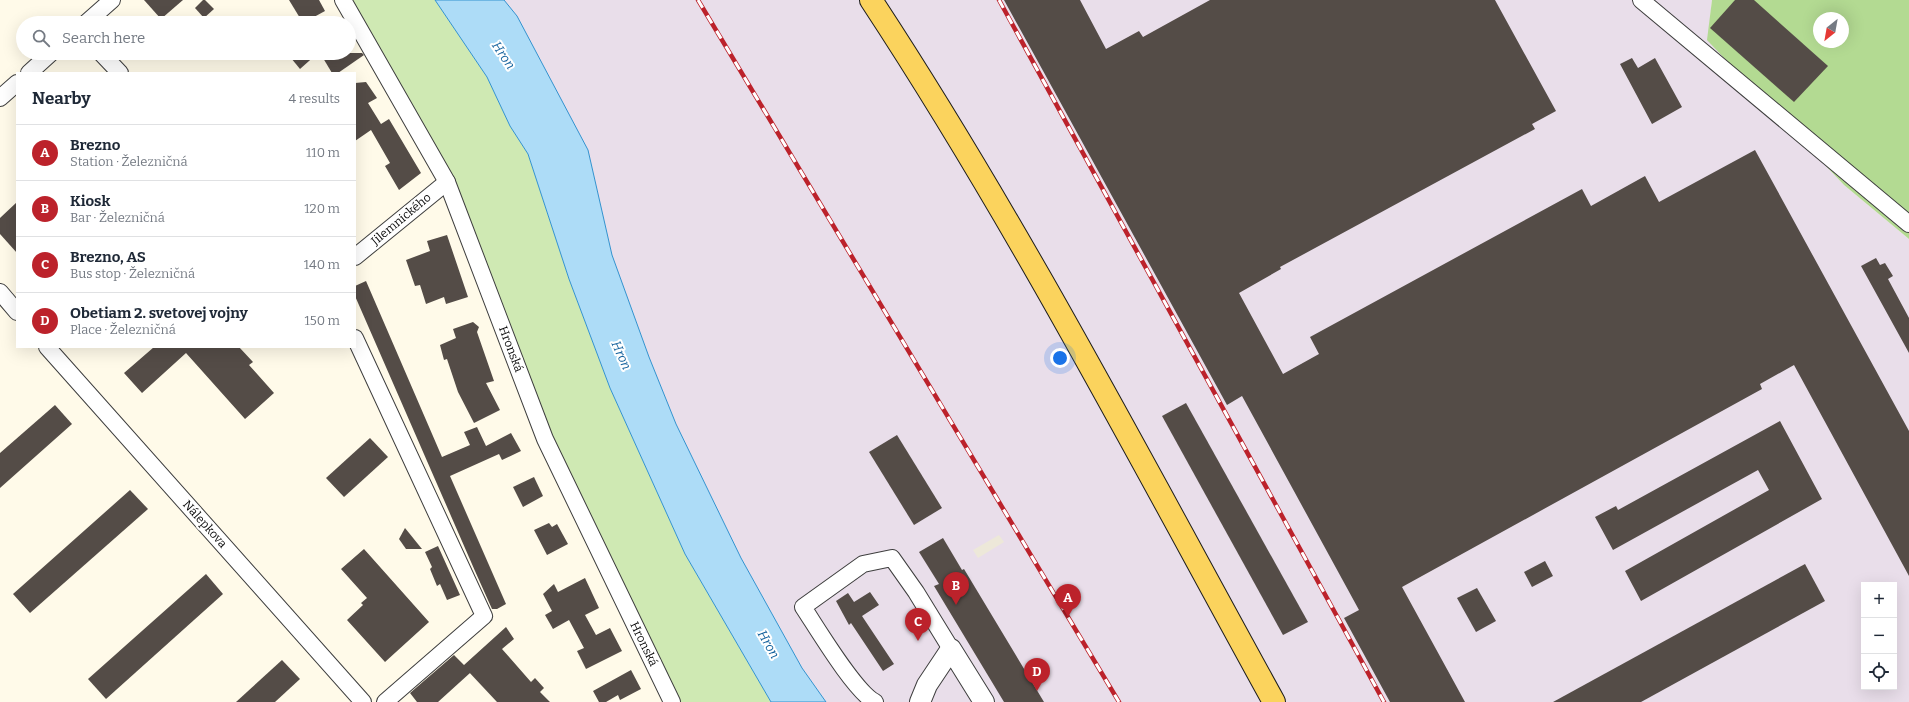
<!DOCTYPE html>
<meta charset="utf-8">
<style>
body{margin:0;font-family:Bitter,serif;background:#f6f6f7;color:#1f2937}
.controls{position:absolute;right:12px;bottom:12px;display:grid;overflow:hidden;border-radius:0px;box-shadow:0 4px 16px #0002}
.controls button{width:36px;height:36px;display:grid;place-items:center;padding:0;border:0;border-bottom:1px solid #e0e1e3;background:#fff;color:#1f2937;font:20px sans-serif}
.compass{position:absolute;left:1813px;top:12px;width:36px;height:36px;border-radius:50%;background:#fff;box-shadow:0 4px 16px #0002;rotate:211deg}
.you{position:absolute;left:1060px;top:358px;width:14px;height:14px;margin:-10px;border:3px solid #fff;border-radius:50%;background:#1a73e8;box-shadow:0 0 0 6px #1a73e833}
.badge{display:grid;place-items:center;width:26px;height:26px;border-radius:50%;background:#bc222b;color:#fff;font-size:13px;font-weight:700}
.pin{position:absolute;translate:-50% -33px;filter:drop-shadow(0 1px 2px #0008)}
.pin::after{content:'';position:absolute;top:21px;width:14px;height:12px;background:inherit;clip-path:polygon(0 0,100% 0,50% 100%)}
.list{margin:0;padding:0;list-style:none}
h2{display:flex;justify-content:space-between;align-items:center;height:52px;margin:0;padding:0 16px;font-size:17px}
h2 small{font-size:13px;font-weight:400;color:#747a83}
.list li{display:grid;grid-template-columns:26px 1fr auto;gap:12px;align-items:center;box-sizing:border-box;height:56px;padding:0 16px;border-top:1px solid #e0e1e3}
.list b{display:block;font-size:15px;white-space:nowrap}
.list p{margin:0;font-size:13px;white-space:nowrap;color:#747a83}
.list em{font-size:13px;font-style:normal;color:#747a83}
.icon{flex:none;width:22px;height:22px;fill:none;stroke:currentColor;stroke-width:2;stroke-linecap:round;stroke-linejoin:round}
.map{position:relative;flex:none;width:1909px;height:702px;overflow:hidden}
.search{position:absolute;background:#fff;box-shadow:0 4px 16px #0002;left:16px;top:16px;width:340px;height:44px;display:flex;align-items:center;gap:10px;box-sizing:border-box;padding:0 14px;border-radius:22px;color:#747a83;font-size:15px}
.panel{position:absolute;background:#fff;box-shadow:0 4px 16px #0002;left:16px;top:72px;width:340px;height:276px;border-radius:0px}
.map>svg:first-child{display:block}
</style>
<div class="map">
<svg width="1909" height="702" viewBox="0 0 1909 702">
<rect width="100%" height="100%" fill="#fffae9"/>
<!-- industrial -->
<path fill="#e9deea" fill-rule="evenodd" d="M 504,0 L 1712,0 L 1708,40 L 1844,185 L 1909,239 L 1909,702 L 826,702 L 802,668 L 741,558 L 676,424 L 649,357 L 612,255 L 588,150 ZM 1864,585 L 1894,585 L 1894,687 L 1864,687 Z"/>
<!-- green -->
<polygon fill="#cfe9b3" points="343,0 435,0 487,77 510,126 528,154 569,279 610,388 685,554 771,702 672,702 545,439 447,182"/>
<!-- forest -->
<path fill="#b3da92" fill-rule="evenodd" d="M 1712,0 L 1909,0 L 1909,239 L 1844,185 L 1707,40 ZM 1819,18 L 1843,18 L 1843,42 L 1819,42 Z"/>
<!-- plaza -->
<polygon fill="#ede8d9" points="999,535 1004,542 978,558 973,550"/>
<!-- water -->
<polygon fill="#addcf7" stroke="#3392cf" points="435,0 504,0 517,16 588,150 612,255 649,357 676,424 741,558 802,668 826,702 771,702 685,554 610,388 569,279 528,154 510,126 487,77"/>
<!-- building -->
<g fill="#544c47">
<polygon points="144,0 183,0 161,19"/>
<polygon points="203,0 205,0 214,9 204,18 195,8"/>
<polygon points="289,0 319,0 325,11 303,23"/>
<polygon points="1004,0 1080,0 1106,49 1139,31 1143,37 1210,0 1495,0 1556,111 1532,124 1535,129 1280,267 1281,269 1239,293 1283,374 1319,354 1310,337 1582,189 1591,206 1645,176 1659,202 1755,150 1909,431 1909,576 1794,365 1760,384 1762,389 1402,587 1465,702 1390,702 1344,618 1359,610 1242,396 1227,405"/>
<polygon points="1735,0 1754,0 1828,66 1794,102 1710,28"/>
<polygon points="297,53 318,53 300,69 291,58"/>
<polygon points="320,53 362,53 364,55 338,73 332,73"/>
<polygon points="1632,58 1638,68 1655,58 1682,107 1652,124 1620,64"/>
<polygon points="366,82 377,98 368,103 381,124 389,119 421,173 399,190 385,166 390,163 371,130 355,141 355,83"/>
<polygon points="17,202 17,253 0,234 0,218"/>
<polygon points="447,235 468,297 446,304 444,297 426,304 420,285 415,286 406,260 430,251 427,241"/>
<polygon points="1876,258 1880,265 1885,263 1893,276 1888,279 1909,318 1909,353 1861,266"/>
<polygon points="366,281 442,457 470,445 464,432 477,427 486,446 511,433 521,451 502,460 499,454 450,476 506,604 497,609 492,609 475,571 355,296 355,286"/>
<polygon points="473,322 479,327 477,332 494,381 486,383 500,410 474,423 458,392 447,359 444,360 440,345 456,338 453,329"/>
<polygon points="154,347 239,347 253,362 249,365 274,393 245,419 186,353 142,393 124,373"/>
<polygon points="1186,403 1308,622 1283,635 1162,416"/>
<polygon points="55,405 72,424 0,488 0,453"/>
<polygon points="1780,421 1822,499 1641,601 1625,571 1769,490 1758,470 1613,550 1595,517 1616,506 1618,510"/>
<polygon points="897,435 942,508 914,525 869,452"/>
<polygon points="370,438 388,457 344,497 326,478"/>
<polygon points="534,477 543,496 523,507 513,487"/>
<polygon points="130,490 148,509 30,613 13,594"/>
<polygon points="549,523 552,527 557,524 568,544 547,555 534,530"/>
<polygon points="405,528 422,549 406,549 399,539"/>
<polygon points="943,538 962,570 964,569 1044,702 1004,702 934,586 939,584 919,552"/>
<polygon points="438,546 460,595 447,600 440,584 437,586 430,569 432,567 425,552"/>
<polygon points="364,549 429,622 385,662 347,620 363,605 361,603 367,598 341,569"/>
<polygon points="1545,561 1553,576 1532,587 1524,572"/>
<polygon points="1805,564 1825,601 1641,702 1553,702"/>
<polygon points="206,574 223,594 106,699 88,679"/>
<polygon points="585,578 599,608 585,615 596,635 610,628 622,651 586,669 577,651 584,648 569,620 553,629 545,615 552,611 543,594 554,584 558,592"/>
<polygon points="1477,588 1496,621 1476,632 1457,598"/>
<polygon points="870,592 879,605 862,616 894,664 883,671 851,623 849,625 836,601 848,593 854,602"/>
<polygon points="506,627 514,639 502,649 531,682 535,678 544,688 540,692 550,702 497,702 467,670 470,673 438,702 417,702 410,693 454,655 464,665"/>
<polygon points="282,660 300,679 275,702 236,702"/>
<polygon points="631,670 641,689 620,700 618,695 606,702 599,702 593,691"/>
</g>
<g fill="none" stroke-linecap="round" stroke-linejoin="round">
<defs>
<g id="minor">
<polyline points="343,0 447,182 545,439 672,702"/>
<polyline points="1641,0 1909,224"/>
<polyline points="86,23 112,0"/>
<polyline points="101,53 120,73"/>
<polyline points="29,73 51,53"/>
<polyline points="0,98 17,83"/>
<polyline points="355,257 447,182"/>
<polyline points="0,292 17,312"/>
<polyline points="355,338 484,616 385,702"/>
<polyline points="47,347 363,702"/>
<path d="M 875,702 C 855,692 817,628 803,607 L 863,564 L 892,558 L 916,592 L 951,649"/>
</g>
<polyline id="tertiary" points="920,702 927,685 951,649 984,702"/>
<path id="primary" d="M 871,0 C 1019,225 1144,466 1274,702"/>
</defs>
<!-- minor casing -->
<use href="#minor" stroke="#3e3e3e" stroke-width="18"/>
<!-- tertiary casing -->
<use href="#tertiary" stroke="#3e3e3e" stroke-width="22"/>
<!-- primary casing -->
<use href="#primary" stroke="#1c1c1c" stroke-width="24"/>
<!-- minor -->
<use href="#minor" stroke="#fff" stroke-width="16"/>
<!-- tertiary -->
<use href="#tertiary" stroke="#fff" stroke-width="20"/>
<!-- primary -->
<use href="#primary" stroke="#fbd35d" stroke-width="22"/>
<defs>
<g id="rail">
<polyline points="698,0 1119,702"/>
<polyline points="999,0 1384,702"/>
</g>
</defs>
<!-- rail casing -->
<use href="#rail" stroke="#bc222b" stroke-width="4.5"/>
<!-- rail -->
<use href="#rail" stroke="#fff" stroke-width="3" stroke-dasharray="9" stroke-linecap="butt"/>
</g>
<g text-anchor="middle" stroke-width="4" stroke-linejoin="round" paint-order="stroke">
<!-- street labels -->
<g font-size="12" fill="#0b0b0b" stroke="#fff">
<text transform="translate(401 219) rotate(-40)" y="4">Jilemnického</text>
<text transform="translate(511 349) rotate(69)" y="4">Hronská</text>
<text transform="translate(205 524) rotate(48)" y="4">Nálepkova</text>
<text transform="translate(644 644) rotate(64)" y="4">Hronská</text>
</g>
<!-- water labels -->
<g font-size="13" font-style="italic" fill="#14629d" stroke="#fff">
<text transform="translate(504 55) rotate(56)" y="5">Hron</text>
<text transform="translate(622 355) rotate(66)" y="5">Hron</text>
<text transform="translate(769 644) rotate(60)" y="5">Hron</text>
</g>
</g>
</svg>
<div class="controls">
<button>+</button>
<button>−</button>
<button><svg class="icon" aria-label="locate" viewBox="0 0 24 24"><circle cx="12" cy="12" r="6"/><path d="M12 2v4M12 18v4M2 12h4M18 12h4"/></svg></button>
</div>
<svg class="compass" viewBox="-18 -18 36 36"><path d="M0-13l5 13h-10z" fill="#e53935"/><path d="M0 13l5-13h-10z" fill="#747a83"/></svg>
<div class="you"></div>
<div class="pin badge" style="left:1068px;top:617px">A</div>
<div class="pin badge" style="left:956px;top:605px">B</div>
<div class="pin badge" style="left:918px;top:641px">C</div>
<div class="pin badge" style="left:1037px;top:691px">D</div>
<div class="search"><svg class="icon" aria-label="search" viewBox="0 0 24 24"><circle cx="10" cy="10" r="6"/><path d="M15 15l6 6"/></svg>Search here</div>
<section class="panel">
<h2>Nearby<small>4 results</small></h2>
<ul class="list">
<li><span class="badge">A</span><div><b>Brezno</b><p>Station · Železničná</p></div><em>110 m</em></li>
<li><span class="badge">B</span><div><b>Kiosk</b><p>Bar · Železničná</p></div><em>120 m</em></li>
<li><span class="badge">C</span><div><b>Brezno, AS</b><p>Bus stop · Železničná</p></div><em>140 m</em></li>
<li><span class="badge">D</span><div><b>Obetiam 2. svetovej vojny</b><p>Place · Železničná</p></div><em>150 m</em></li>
</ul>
</section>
</div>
